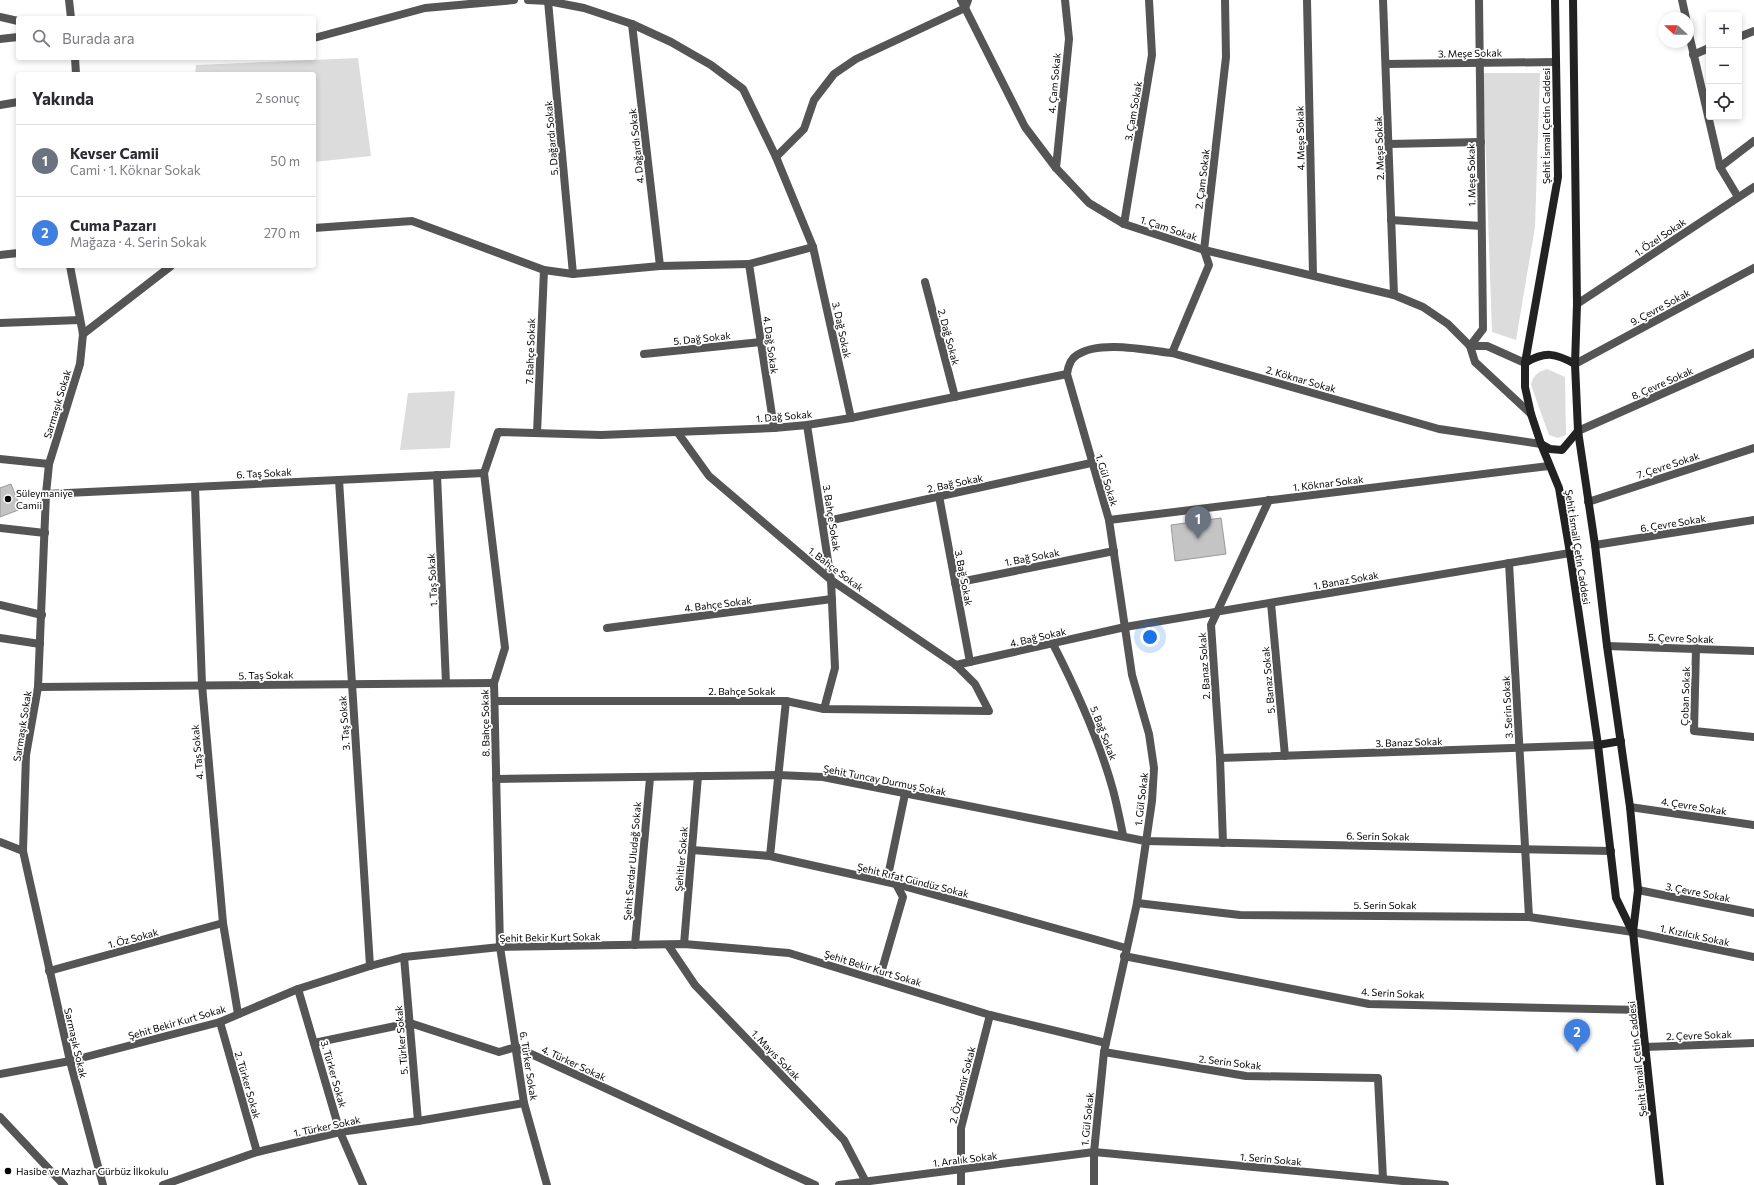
<!DOCTYPE html>
<html lang="tr">
<meta charset="utf-8">
<style>
body{margin:0;font-family:Commissioner,sans-serif;background:#f7f7f7;color:#2b2b33}
.controls{position:absolute;right:12px;top:12px;display:grid;overflow:hidden;border-radius:4px;box-shadow:0 2px 6px #0003}
.controls button{width:36px;height:36px;display:grid;place-items:center;padding:0;border:0;border-bottom:1px solid #e1e1e2;background:#fff;color:#2b2b33;font:20px sans-serif}
.compass{position:absolute;left:1658px;top:12px;width:36px;height:36px;border-radius:50%;background:#fff;box-shadow:0 2px 6px #0003;rotate:292deg}
.you{position:absolute;left:1150px;top:637px;width:14px;height:14px;margin:-10px;border:3px solid #fff;border-radius:50%;background:#1a73e8;box-shadow:0 0 0 6px #1a73e833}
.badge{display:grid;place-items:center;width:26px;height:26px;border-radius:50%;background:#0b8043;color:#fff;font-size:13px;font-weight:700}
.pin{position:absolute;translate:-50% -33px;filter:drop-shadow(0 1px 2px #0008)}
.pin::after{content:'';position:absolute;top:21px;width:14px;height:12px;background:inherit;clip-path:polygon(0 0,100% 0,50% 100%)}
.list{margin:0;padding:0;list-style:none}
h2{display:flex;justify-content:space-between;align-items:center;height:52px;margin:0;padding:0 16px;font-size:17px}
h2 small{font-size:13px;font-weight:400;color:#7c7c81}
.list li{display:grid;grid-template-columns:26px 1fr auto;gap:12px;align-items:center;box-sizing:border-box;height:72px;padding:0 16px;border-top:1px solid #e1e1e2}
.list b{display:block;font-size:15px;white-space:nowrap}
.list p{margin:0;font-size:13px;white-space:nowrap;color:#7c7c81}
.list em{font-size:13px;font-style:normal;color:#7c7c81}
.icon{flex:none;width:22px;height:22px;fill:none;stroke:currentColor;stroke-width:2;stroke-linecap:round;stroke-linejoin:round}
.map{position:relative;flex:none;width:1754px;height:1185px;overflow:hidden}
.search{position:absolute;background:#fff;box-shadow:0 2px 6px #0003;left:16px;top:16px;width:300px;height:44px;display:flex;align-items:center;gap:10px;box-sizing:border-box;padding:0 14px;border-radius:4px;color:#7c7c81;font-size:15px}
.panel{position:absolute;background:#fff;box-shadow:0 2px 6px #0003;left:16px;top:72px;width:300px;height:196px;border-radius:4px}
.map>svg:first-child{display:block}
</style>
<div class="map">
<svg width="1754" height="1185" viewBox="0 0 1754 1185">
<rect width="100%" height="100%" fill="#fff"/>
<!-- green -->
<g fill="#dcdcdc">
<polygon points="358,58 371,156 314,162 314,74 195,74 196,65"/>
<polygon points="1483,73 1540,73 1535,227 1516,340 1492,332"/>
<path d="M 1547,369 L 1565,377 L 1566,435 L 1558,438 L 1549,435 L 1531,385 C 1533,375 1538,372 1547,369 Z"/>
<polygon points="455,391 450,448 400,450 408,393"/>
</g>
<!-- building -->
<g fill="#c4c4c4" stroke="#999">
<polygon points="11,484 21,509 0,517 0,488"/>
<polygon points="1221,518 1226,554 1175,561 1171,525"/>
</g>
<g fill="none" stroke-linecap="round" stroke-linejoin="round">
<!-- street -->
<g stroke="#555" stroke-width="8">
<polyline points="69,0 71,18"/>
<polyline points="528,0 548,1 584,8 632,24 671,42 711,65 743,89 776,157 813,247 851,418"/>
<polyline points="961,0 1025,127 1056,168 1089,203 1124,224 1204,250 1394,295 1423,307 1448,324 1470,346 1475,362 1531,414"/>
<polyline points="1307,0 1313,275"/>
<polyline points="1383,0 1394,295"/>
<polyline points="1682,0 1686,18"/>
<polyline points="548,1 573,274"/>
<polyline points="0,17 18,21"/>
<polyline points="632,24 660,266"/>
<polyline points="1688,30 1720,167 1738,197"/>
<polyline points="1739,37 1754,31"/>
<polyline points="314,38 425,8 514,0"/>
<polyline points="0,39 18,37"/>
<polyline points="1693,55 1709,48"/>
<polyline points="75,58 76,74"/>
<polyline points="1386,64 1556,62"/>
<polyline points="0,105 18,102"/>
<polyline points="1389,144 1481,142"/>
<polyline points="776,157 804,129 814,100 834,74 856,59 965,8 968,0"/>
<polyline points="1720,167 1754,141"/>
<polyline points="1056,168 1069,39 1065,0"/>
<polyline points="1391,220 1481,226"/>
<polyline points="1124,224 1152,55 1149,0"/>
<polyline points="314,228 412,221 544,270 573,274 660,266 749,264 813,247"/>
<polyline points="0,255 18,253"/>
<polyline points="749,264 774,428"/>
<polyline points="70,266 83,334 80,364 49,464 46,494 38,687 26,755 23,851 70,1061 103,1185"/>
<polyline points="925,282 955,397"/>
<polyline points="1577,304 1754,187"/>
<polyline points="0,323 80,320"/>
<polyline points="83,334 171,266"/>
<polyline points="1470,346 1483,329 1479,0"/>
<polyline points="1470,346 1487,346 1525,363"/>
<polyline points="1172,353 1209,265 1204,250 1226,57 1225,0"/>
<polyline points="644,354 761,342"/>
<polyline points="1575,364 1754,268"/>
<polyline points="1067,374 1109,520 1132,675 1149,734 1154,768 1152,801 1137,903 1104,1052 1094,1152 1094,1185"/>
<path d="M 1067,374 C 1068,367 1070,359 1077,355 C 1099,340 1146,350 1172,353 L 1439,429 L 1541,444"/>
<polyline points="807,425 831,580 835,668 824,709"/>
<polyline points="1578,431 1754,353"/>
<polyline points="537,433 544,270"/>
<polyline points="0,459 49,464"/>
<polyline points="437,475 446,683"/>
<polyline points="339,480 370,966"/>
<polyline points="195,487 202,685 223,923 238,1014"/>
<polyline points="46,494 484,473"/>
<polyline points="939,496 970,662"/>
<polyline points="1588,502 1754,448"/>
<polyline points="1109,520 1549,466"/>
<polyline points="823,522 1091,463"/>
<polyline points="0,528 45,533"/>
<polyline points="1595,545 1754,520"/>
<polyline points="1509,563 1529,917"/>
<polyline points="955,583 1114,551"/>
<polyline points="1271,603 1285,756"/>
<polyline points="0,605 42,615"/>
<polyline points="607,628 832,599"/>
<polyline points="0,638 40,644"/>
<path d="M 1053,644 C 1077,691 1099,739 1113,790 C 1117,805 1120,820 1123,835"/>
<polyline points="1607,646 1754,651"/>
<polyline points="1696,648 1694,731 1754,737"/>
<polyline points="956,665 1125,627 1570,553"/>
<polyline points="38,687 494,683"/>
<polyline points="495,701 786,701 824,709 989,711 975,684 956,665 831,580 709,476 678,433"/>
<polyline points="1220,758 1598,745"/>
<polyline points="496,779 778,775 823,777 1145,841 1611,851"/>
<polyline points="1630,807 1754,825"/>
<polyline points="0,842 23,851"/>
<polyline points="1223,843 1220,758 1211,625 1269,500"/>
<polyline points="692,850 770,856 896,884 1126,948"/>
<polyline points="770,856 786,701"/>
<polyline points="1638,890 1754,913"/>
<polyline points="1137,903 1240,915 1529,917 1633,932 1754,957"/>
<polyline points="684,944 698,776"/>
<polyline points="635,945 650,778"/>
<polyline points="668,945 695,985 844,1140 866,1182"/>
<polyline points="1124,956 1369,1004 1641,1010"/>
<polyline points="404,957 418,1121"/>
<polyline points="49,971 223,923"/>
<polyline points="879,980 903,897 889,871 905,794"/>
<polyline points="298,989 340,1132 363,1185"/>
<polyline points="220,1022 257,1152"/>
<polyline points="314,1043 410,1023 499,1052 516,1047 815,1185"/>
<polyline points="1645,1047 1754,1043"/>
<polyline points="1104,1052 1246,1076 1378,1078 1383,1179"/>
<polyline points="0,1074 70,1061 220,1022 298,989 370,966 404,957 500,947 684,944 789,953 990,1015 1106,1043"/>
<polyline points="0,1117 64,1185"/>
<polyline points="163,1185 257,1152 340,1132 418,1121 524,1103"/>
<polyline points="547,1185 524,1103 500,947 494,683 505,648 484,473 498,432 601,435 774,428 807,425 851,418 1067,374"/>
<polyline points="839,1185 1094,1152 1445,1185"/>
<polyline points="961,1185 961,1128 990,1015"/>
</g>
<!-- secondary -->
<g stroke="#222" stroke-width="8">
<polyline points="1555,0 1558,177 1525,363 1525,387 1531,414 1541,444 1559,488 1570,553 1598,745 1616,898 1632,931"/>
<polyline points="1573,0 1577,304 1575,364 1578,431 1595,545 1607,646 1630,807 1638,890 1633,932 1660,1185"/>
<path d="M 1525,363 C 1545,351 1555,353 1575,364"/>
<polyline points="1541,444 1550,449 1562,450 1578,431"/>
<polyline points="1598,745 1621,741"/>
</g>
</g>
<!-- markers -->
<g fill="#000" stroke="#fff" stroke-width="1.5">
<circle cx="8" cy="499" r="4"/>
<circle cx="8" cy="1171" r="4"/>
</g>
<g text-anchor="middle" stroke-width="3.5" stroke-linejoin="round" paint-order="stroke">
<!-- street labels -->
<g font-size="10" fill="#000" stroke="#fff">
<text transform="translate(1470 53) rotate(-1)" y="4">3. Meşe Sokak</text>
<text transform="translate(1054 83) rotate(-85)" y="4">4. Çam Sokak</text>
<text transform="translate(1133 111) rotate(-80)" y="4">3. Çam Sokak</text>
<text transform="translate(1546 126) rotate(-90)" y="4">Şehit İsmail Çetin Caddesi</text>
<text transform="translate(551 138) rotate(-95)" y="4">5. Dağardı Sokak</text>
<text transform="translate(1300 138) rotate(-91)" y="4">4. Meşe Sokak</text>
<text transform="translate(636 146) rotate(-96)" y="4">4. Dağardı Sokak</text>
<text transform="translate(1379 148) rotate(-92)" y="4">2. Meşe Sokak</text>
<text transform="translate(1471 175) rotate(-91)" y="4">1. Meşe Sokak</text>
<text transform="translate(1202 179) rotate(-83)" y="4">2. Çam Sokak</text>
<text transform="translate(1169 228) rotate(18)" y="4">1. Çam Sokak</text>
<text transform="translate(1660 237) rotate(-34)" y="4">1. Özel Sokak</text>
<text transform="translate(1660 307) rotate(-28)" y="4">9. Çevre Sokak</text>
<text transform="translate(842 330) rotate(78)" y="4">3. Dağ Sokak</text>
<text transform="translate(949 337) rotate(75)" y="4">2. Dağ Sokak</text>
<text transform="translate(702 338) rotate(-6)" y="4">5. Dağ Sokak</text>
<text transform="translate(771 345) rotate(82)" y="4">4. Dağ Sokak</text>
<text transform="translate(530 351) rotate(-88)" y="4">7. Bahçe Sokak</text>
<text transform="translate(1301 379) rotate(16)" y="4">2. Köknar Sokak</text>
<text transform="translate(1662 383) rotate(-24)" y="4">8. Çevre Sokak</text>
<text transform="translate(57 404) rotate(-73)" y="4">Sarmaşık Sokak</text>
<text transform="translate(784 416) rotate(-5)" y="4">1. Dağ Sokak</text>
<text transform="translate(1668 465) rotate(-18)" y="4">7. Çevre Sokak</text>
<text transform="translate(264 473) rotate(-3)" y="4">6. Taş Sokak</text>
<text transform="translate(1107 480) rotate(73)" y="4">1. Gül Sokak</text>
<text transform="translate(955 483) rotate(-12)" y="4">2. Bağ Sokak</text>
<text transform="translate(1328 483) rotate(-7)" y="4">1. Köknar Sokak</text>
<text transform="translate(832 518) rotate(81)" y="4">3. Bahçe Sokak</text>
<text transform="translate(1673 523) rotate(-9)" y="4">6. Çevre Sokak</text>
<text transform="translate(1578 547) rotate(81)" y="4">Şehit İsmail Çetin Caddesi</text>
<text transform="translate(1032 557) rotate(-11)" y="4">1. Bağ Sokak</text>
<text transform="translate(836 569) rotate(37)" y="4">1. Bahçe Sokak</text>
<text transform="translate(964 578) rotate(79)" y="4">3. Bağ Sokak</text>
<text transform="translate(432 580) rotate(-93)" y="4">1. Taş Sokak</text>
<text transform="translate(1346 580) rotate(-10)" y="4">1. Banaz Sokak</text>
<text transform="translate(718 604) rotate(-7)" y="4">4. Bahçe Sokak</text>
<text transform="translate(1038 637) rotate(-13)" y="4">4. Bağ Sokak</text>
<text transform="translate(1681 638) rotate(2)" y="4">5. Çevre Sokak</text>
<text transform="translate(1204 666) rotate(-94)" y="4">2. Banaz Sokak</text>
<text transform="translate(266 675) rotate(-1)" y="4">5. Taş Sokak</text>
<text transform="translate(1268 680) rotate(-95)" y="4">5. Banaz Sokak</text>
<text x="742" y="695">2. Bahçe Sokak</text>
<text transform="translate(1685 696) rotate(-88)" y="4">Çoban Sokak</text>
<text transform="translate(1507 707) rotate(-93)" y="4">3. Serin Sokak</text>
<text transform="translate(344 723) rotate(-94)" y="4">3. Taş Sokak</text>
<text transform="translate(485 723) rotate(-91)" y="4">8. Bahçe Sokak</text>
<text transform="translate(22 726) rotate(-81)" y="4">Sarmaşık Sokak</text>
<text transform="translate(1104 733) rotate(69)" y="4">5. Bağ Sokak</text>
<text transform="translate(1409 742) rotate(-2)" y="4">3. Banaz Sokak</text>
<text transform="translate(197 752) rotate(-95)" y="4">4. Taş Sokak</text>
<text transform="translate(885 780) rotate(11)" y="4">Şehit Tuncay Durmuş Sokak</text>
<text transform="translate(1141 799) rotate(-83)" y="4">1. Gül Sokak</text>
<text transform="translate(1694 806) rotate(9)" y="4">4. Çevre Sokak</text>
<text transform="translate(1378 836) rotate(1)" y="4">6. Serin Sokak</text>
<text transform="translate(681 859) rotate(-85)" y="4">Şehitler Sokak</text>
<text transform="translate(632 861) rotate(-85)" y="4">Şehit Serdar UIudağ Sokak</text>
<text transform="translate(913 880) rotate(14)" y="4">Şehit Rıfat Gündüz Sokak</text>
<text transform="translate(1698 892) rotate(11)" y="4">3. Çevre Sokak</text>
<text x="1385" y="909">5. Serin Sokak</text>
<text transform="translate(1695 935) rotate(12)" y="4">1. Kızılcık Sokak</text>
<text transform="translate(550 937) rotate(-1)" y="4">Şehit Bekir Kurt Sokak</text>
<text transform="translate(133 938) rotate(-15)" y="4">1. Öz Sokak</text>
<text transform="translate(873 968) rotate(17)" y="4">Şehit Bekir Kurt Sokak</text>
<text transform="translate(1393 993) rotate(3)" y="4">4. Serin Sokak</text>
<text transform="translate(177 1022) rotate(-16)" y="4">Şehit Bekir Kurt Sokak</text>
<text transform="translate(1699 1035) rotate(-2)" y="4">2. Çevre Sokak</text>
<text transform="translate(401 1040) rotate(-95)" y="4">5. Türker Sokak</text>
<text transform="translate(76 1043) rotate(77)" y="4">Sarmaşık Sokak</text>
<text transform="translate(776 1055) rotate(46)" y="4">1. Mayıs Sokak</text>
<text transform="translate(1637 1059) rotate(-96)" y="4">Şehit İsmail Çetin Caddesi</text>
<text transform="translate(1230 1062) rotate(7)" y="4">2. Serin Sokak</text>
<text transform="translate(574 1063) rotate(25)" y="4">4. Türker Sokak</text>
<text transform="translate(529 1066) rotate(81)" y="4">6. Türker Sokak</text>
<text transform="translate(334 1074) rotate(74)" y="4">3. Türker Sokak</text>
<text transform="translate(248 1085) rotate(74)" y="4">2. Türker Sokak</text>
<text transform="translate(962 1085) rotate(-76)" y="4">2. Özdemir Sokak</text>
<text transform="translate(1087 1119) rotate(-84)" y="4">1. Gül Sokak</text>
<text transform="translate(327 1126) rotate(-12)" y="4">1. Türker Sokak</text>
<text transform="translate(965 1159) rotate(-7)" y="4">1. Aralık Sokak</text>
<text transform="translate(1271 1159) rotate(5)" y="4">1. Serin Sokak</text>
</g>
<!-- poi labels -->
<g font-size="10" fill="#000" stroke="#fff" text-anchor="start">
<text x="16" y="497">Süleymaniye<tspan x="16" dy="12">Camii</tspan></text>
<text x="16" y="1175">Hasibe ve Mazhar Gürbüz İlkokulu</text>
</g>
</g>
</svg>
<div class="controls">
<button>+</button>
<button>−</button>
<button><svg class="icon" aria-label="locate" viewBox="0 0 24 24"><circle cx="12" cy="12" r="6"/><path d="M12 2v4M12 18v4M2 12h4M18 12h4"/></svg></button>
</div>
<svg class="compass" viewBox="-18 -18 36 36"><path d="M0-13l5 13h-10z" fill="#e53935"/><path d="M0 13l5-13h-10z" fill="#7c7c81"/></svg>
<div class="you"></div>
<div class="pin badge" style="left:1198px;top:539px;background:#6b7280">1</div>
<div class="pin badge" style="left:1577px;top:1052px;background:#3f7fe0">2</div>
<div class="search"><svg class="icon" aria-label="search" viewBox="0 0 24 24"><circle cx="10" cy="10" r="6"/><path d="M15 15l6 6"/></svg>Burada ara</div>
<section class="panel">
<h2>Yakında<small>2 sonuç</small></h2>
<ul class="list">
<li><span class="badge" style="background:#6b7280">1</span><div><b>Kevser Camii</b><p>Cami · 1. Köknar Sokak</p></div><em>50 m</em></li>
<li><span class="badge" style="background:#3f7fe0">2</span><div><b>Cuma Pazarı</b><p>Mağaza · 4. Serin Sokak</p></div><em>270 m</em></li>
</ul>
</section>
</div>
